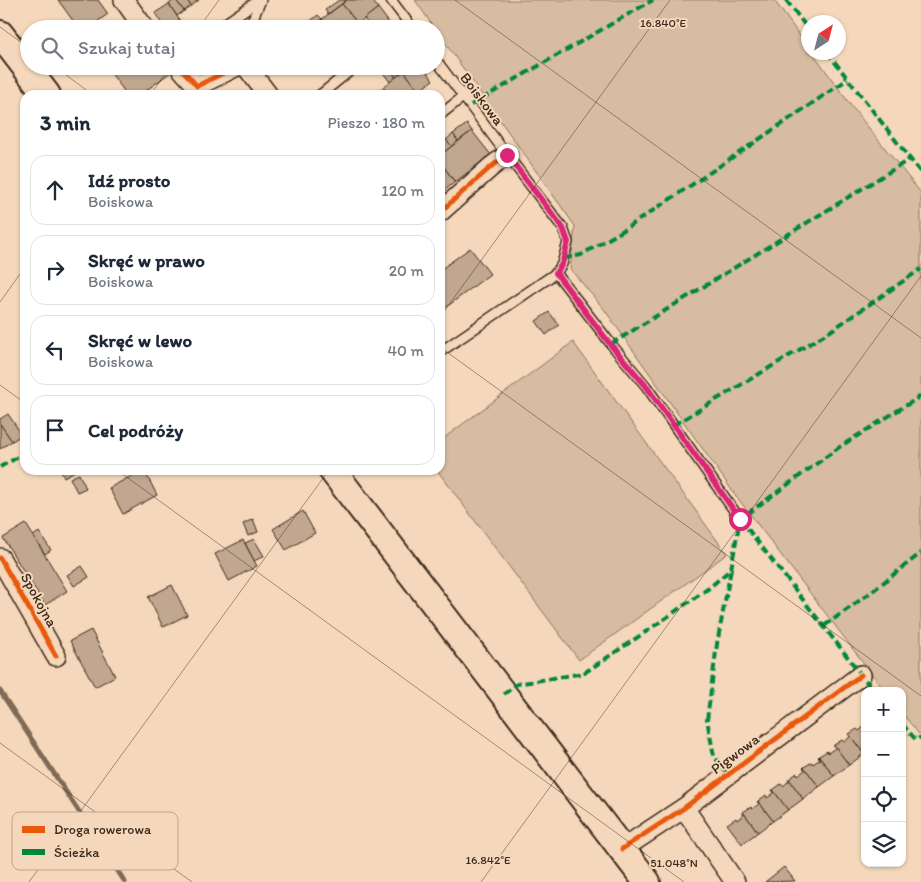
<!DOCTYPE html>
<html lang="pl">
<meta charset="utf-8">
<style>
body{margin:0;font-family:Itim,sans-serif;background:#f6f6f7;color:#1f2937}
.controls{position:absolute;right:15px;bottom:15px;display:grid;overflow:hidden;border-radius:10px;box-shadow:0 1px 4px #0004}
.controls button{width:45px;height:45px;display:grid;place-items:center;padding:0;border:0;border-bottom:1px solid #e0e1e3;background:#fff;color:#1f2937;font:25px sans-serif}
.compass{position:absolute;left:801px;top:15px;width:45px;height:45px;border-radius:50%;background:#fff;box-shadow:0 1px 4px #0004;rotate:36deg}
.stop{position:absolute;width:15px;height:15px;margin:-11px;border:4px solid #db2777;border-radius:50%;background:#fff}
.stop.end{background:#db2777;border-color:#fff;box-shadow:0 1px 5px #0008}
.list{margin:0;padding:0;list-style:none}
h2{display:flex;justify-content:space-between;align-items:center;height:65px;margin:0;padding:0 20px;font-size:21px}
h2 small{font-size:16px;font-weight:400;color:#747a83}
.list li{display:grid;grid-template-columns:32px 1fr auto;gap:15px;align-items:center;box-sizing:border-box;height:70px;margin:0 10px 10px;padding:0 10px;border:1px solid #e0e1e3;border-radius:15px}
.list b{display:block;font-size:19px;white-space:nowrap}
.list p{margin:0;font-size:16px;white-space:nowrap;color:#747a83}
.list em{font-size:16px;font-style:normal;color:#747a83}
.icon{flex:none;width:28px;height:28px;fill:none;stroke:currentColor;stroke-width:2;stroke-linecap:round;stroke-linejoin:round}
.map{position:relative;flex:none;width:921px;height:882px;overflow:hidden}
.search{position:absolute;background:#fff;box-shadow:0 1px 4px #0004;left:20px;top:20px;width:425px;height:55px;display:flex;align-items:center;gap:12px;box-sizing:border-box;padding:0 18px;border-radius:28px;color:#747a83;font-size:19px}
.panel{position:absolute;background:#fff;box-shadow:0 1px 4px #0004;left:20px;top:90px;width:425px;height:385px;border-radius:15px}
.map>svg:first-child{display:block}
</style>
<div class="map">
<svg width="921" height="882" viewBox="0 0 921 882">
<rect width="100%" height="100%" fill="#f5d8bb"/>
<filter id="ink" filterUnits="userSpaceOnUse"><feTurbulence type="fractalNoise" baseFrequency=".02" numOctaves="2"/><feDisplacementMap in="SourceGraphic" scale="10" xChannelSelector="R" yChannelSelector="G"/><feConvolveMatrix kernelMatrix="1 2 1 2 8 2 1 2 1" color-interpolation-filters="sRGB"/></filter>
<g filter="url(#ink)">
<!-- green -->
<g fill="#d7bca2" stroke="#897360">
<polygon points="415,0 774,0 808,47 808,52 813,53 852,107 921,193 921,732 919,734 902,713 902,691 885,691 736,496 604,309 570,269 575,226 436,30 436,29 435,29"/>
<polygon points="573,342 727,554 579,660 437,470 440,470 440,441"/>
</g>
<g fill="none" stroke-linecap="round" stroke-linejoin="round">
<!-- stream -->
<polyline stroke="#7e6a57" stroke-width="5" points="0,691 125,882"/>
</g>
<!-- building -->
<g fill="#c1a790" stroke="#3b2a1e">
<polygon points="58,0 98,0 108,14 87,29 79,29"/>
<polygon points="174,0 176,0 184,11 177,16 169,4"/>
<polygon points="176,0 187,0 191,6 184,11"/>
<polygon points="187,0 199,0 191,6"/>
<polygon points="339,0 347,0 328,14 325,10"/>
<polygon points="347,0 372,0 378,8 358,24 342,4"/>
<polygon points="169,4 180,21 169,29 165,29 155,13"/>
<polygon points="342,4 358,24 351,29 329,29 322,19"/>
<polygon points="378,8 393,28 392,29 372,29 364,19"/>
<polygon points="318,15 322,19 310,29 307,29 304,26"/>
<polygon points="322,19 329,29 310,29"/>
<polygon points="358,24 362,29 351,29"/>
<polygon points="119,66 166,66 171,72 140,95 127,95 111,73"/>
<polygon points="387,66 396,77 390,82 381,70"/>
<polygon points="388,66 400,66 404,71 396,77"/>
<polygon points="400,66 410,66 404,71"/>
<polygon points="410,66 423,66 433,80 419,91 404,71"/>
<polygon points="404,71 419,91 414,95 390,95 383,87"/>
<polygon points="383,87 390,95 373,95"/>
<polygon points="432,89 436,95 423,95"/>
<polygon points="467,124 472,131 458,141 453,134"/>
<polygon points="472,131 491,155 455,182 440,162 440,155"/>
<polygon points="453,134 458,141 452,146 446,140"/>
<polygon points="446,140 452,146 440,155 440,144"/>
<polygon points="440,162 455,182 440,194"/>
<polygon points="470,248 490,274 440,312 440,270"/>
<polygon points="549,312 559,325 546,335 536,321"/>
<polygon points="8,414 22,435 12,441 0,424 0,419"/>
<polygon points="0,424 12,441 0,449"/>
<polygon points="60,470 77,470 64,477"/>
<polygon points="143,470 144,470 157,495 123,514 109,488"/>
<polygon points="79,474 86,488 77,492 70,478"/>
<polygon points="303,511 315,533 286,550 273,529"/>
<polygon points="253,519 258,532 248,536 243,524"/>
<polygon points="26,524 67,591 45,605 3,538"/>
<polygon points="39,532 51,550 45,554 33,536"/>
<polygon points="254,539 264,556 254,561 245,543"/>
<polygon points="243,540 257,566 229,581 215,554"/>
<polygon points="82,566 89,577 74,586 67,575"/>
<polygon points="172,585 187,615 163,627 148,597"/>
<polygon points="91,630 115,676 95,687 70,641"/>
<polygon points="865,726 865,754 864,754 849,734 857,729 859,731"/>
<polygon points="849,734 864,754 849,765 834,745 842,740 844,742 850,737 849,735"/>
<polygon points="834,745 849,765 834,776 819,756 827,751 828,753 835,748 834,746"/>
<polygon points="819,756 834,776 819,787 804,767 812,762 813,764 820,759 818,757"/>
<polygon points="804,767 819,787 803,799 789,779 797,773 798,775 805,770 803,768"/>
<polygon points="788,779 789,779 803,799 788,810 773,790 781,784 783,786 789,781"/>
<polygon points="772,790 773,790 788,810 773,821 758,801 766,795 767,798 774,793"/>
<polygon points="758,801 773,821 758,832 743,812 751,807 752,809 759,804 757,802"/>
<polygon points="743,812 758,832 742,844 727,824 736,818 737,820 744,815 742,813"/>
<polygon points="784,867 795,881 765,882"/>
</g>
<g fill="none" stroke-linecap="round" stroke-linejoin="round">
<defs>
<g id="service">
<polyline points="391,0 413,29"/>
<polyline points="217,29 259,0"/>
<polyline points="250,29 252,21 261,0"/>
<polyline points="436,60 507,155 563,228 568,242 562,264 556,273 440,352"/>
<polyline points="320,95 356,66"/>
<polyline points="440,115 464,96"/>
<polyline points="556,273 611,344 646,386 740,519"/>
</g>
<g id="minor">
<polyline points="124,0 145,29"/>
<polyline points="179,66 197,86 237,66"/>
<polyline points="246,66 268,95"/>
<polyline points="440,212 491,167 507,155"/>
<polyline points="0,558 56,656"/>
<polyline points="684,808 735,882"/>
<polyline points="622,849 684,808 861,675"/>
</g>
<g id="secondary">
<polyline points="0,34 47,95"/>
<polyline points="332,470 647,882"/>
</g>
</defs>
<!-- service casing -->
<use href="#service" stroke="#3b2a1e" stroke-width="12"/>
<!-- minor casing -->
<use href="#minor" stroke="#3b2a1e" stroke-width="22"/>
<!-- secondary casing -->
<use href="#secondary" stroke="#3b2a1e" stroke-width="30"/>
<!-- service -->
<use href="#service" stroke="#f5d8bb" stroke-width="9"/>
<!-- minor -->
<use href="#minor" stroke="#f5d8bb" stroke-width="19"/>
<!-- secondary -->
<use href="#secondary" stroke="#f5d8bb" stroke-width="26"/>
<!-- quiet -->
<g stroke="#00873e" stroke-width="4" stroke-dasharray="8 4" stroke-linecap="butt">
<polyline points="786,0 808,29"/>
<polyline points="827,52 921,173"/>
<polyline points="471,105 653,0"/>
<polyline points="564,258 581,255 622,231 702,178 848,79"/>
<polyline points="611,344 910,159"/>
<polyline points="674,425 829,332 921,269"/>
<polyline points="0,467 25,453"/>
<polyline points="740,519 874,691"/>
<polyline points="824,626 870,593 921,553"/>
<polyline points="504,694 517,684 584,673 647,631 709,588 731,569 740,519 841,446 921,396"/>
<polyline points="902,724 916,740 921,737"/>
<polyline points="728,775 714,756 707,720 717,644 731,569"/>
</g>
<defs>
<g id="cycleway">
<polyline points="179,66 197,86 237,66"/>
<polyline points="440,212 491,167 507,155"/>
<polyline points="0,558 56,656"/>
<polyline points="622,849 684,808 861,675"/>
</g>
</defs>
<!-- cycleway casing -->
<use href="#cycleway" stroke="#f5d8bb" stroke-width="8"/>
<!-- cycleway -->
<use href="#cycleway" stroke="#e8590c" stroke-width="5"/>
</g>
</g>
<g fill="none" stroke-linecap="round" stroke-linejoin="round" filter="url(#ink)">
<!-- route -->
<polyline stroke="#db2777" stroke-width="6" points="507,155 563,228 568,242 562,264 556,273 610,344 646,386 740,519"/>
</g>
<!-- ticks -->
<path fill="none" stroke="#3b2a1e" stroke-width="1" stroke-opacity="0.45" d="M 455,0 L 921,338M 0,27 L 29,48M 198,29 L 219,0M 54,66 L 93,95M 150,95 L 171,66M 0,302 L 25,267M 440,317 L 670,0M 440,347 L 921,696M 0,385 L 25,403M 117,470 L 684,882M 0,743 L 192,882M 29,882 L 329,470M 481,882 L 921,276"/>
<g text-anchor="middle" stroke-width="4" stroke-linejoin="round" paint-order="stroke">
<!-- street labels -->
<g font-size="15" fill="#3b2a1e" stroke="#f5d8bb">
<text transform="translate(482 99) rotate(53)" y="5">Boiskowa</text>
<text transform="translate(39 600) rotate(61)" y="5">Spokojna</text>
<text transform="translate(735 754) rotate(-37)" y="5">Pigwowa</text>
</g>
</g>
<!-- legend -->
<rect x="12" y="812" width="166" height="58" rx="8" fill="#f5d8bb" stroke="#bda48c" stroke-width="1"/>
<rect x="22" y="826" width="23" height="7" fill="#e8590c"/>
<rect x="22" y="849" width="23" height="6" fill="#00873e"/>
<g font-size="14" fill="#3b2a1e">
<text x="54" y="834">Droga rowerowa</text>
<text x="54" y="857">Ścieżka</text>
</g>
<g font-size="12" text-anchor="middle" fill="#3b2a1e" stroke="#f5d8bb" stroke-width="4" stroke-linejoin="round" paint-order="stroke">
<text x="663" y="27">16.840°E</text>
<text x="488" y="864">16.842°E</text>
<text x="674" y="867">51.048°N</text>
</g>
</svg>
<div class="controls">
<button>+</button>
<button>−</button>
<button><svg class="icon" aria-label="locate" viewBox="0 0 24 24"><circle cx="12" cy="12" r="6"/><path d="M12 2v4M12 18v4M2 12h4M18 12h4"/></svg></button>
<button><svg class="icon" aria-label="layers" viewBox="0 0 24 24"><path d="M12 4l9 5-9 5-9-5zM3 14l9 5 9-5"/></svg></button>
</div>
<svg class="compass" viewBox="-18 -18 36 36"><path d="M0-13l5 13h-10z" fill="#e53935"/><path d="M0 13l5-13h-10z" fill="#747a83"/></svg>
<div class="stop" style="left:740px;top:519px"></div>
<div class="stop end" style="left:507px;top:155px"></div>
<div class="search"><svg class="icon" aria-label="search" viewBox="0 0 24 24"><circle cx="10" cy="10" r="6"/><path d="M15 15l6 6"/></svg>Szukaj tutaj</div>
<section class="panel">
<h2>3 min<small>Pieszo · 180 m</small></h2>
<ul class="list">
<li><svg class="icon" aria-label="ahead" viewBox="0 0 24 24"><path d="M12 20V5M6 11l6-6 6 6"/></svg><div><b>Idź prosto</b><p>Boiskowa</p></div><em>120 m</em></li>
<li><svg class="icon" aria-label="right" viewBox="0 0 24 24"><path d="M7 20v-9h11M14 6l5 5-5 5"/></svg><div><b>Skręć w prawo</b><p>Boiskowa</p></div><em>20 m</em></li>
<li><svg class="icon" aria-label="left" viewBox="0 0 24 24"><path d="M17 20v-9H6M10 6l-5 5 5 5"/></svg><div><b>Skręć w lewo</b><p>Boiskowa</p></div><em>40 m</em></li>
<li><svg class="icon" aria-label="arrive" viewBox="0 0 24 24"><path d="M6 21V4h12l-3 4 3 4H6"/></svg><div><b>Cel podróży</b></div></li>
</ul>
</section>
</div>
